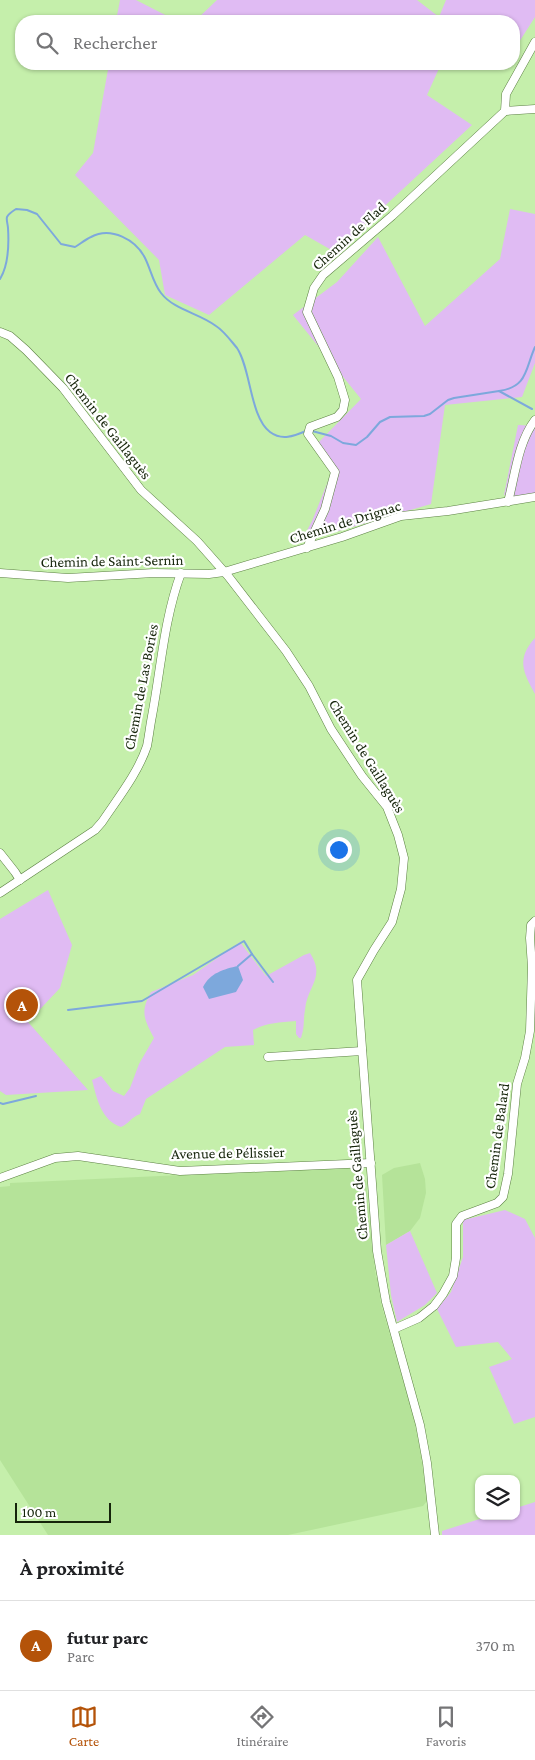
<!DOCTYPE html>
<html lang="fr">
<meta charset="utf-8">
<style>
body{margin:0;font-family:"Crimson Pro",serif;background:#f6f6f6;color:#202124}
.controls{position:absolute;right:15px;bottom:15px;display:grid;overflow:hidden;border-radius:10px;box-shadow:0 1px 4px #0004}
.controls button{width:45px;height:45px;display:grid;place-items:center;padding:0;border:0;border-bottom:1px solid #e0e0e0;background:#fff;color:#202124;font:25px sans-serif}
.scale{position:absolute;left:15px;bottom:12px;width:96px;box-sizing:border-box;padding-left:5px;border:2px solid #15240a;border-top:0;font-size:14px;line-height:18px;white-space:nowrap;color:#15240a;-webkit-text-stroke:4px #fff;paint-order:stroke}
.you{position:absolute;left:338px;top:849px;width:18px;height:18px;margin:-12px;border:4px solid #fff;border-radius:50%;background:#1a73e8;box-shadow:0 0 0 8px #1a73e833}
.badge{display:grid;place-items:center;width:32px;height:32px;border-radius:50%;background:#b45309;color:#fff;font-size:16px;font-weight:700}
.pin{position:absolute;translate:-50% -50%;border:2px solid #fff;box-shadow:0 1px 5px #0006}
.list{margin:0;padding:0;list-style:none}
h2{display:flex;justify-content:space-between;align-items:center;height:65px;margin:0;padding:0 20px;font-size:21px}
h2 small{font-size:16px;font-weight:400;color:#757577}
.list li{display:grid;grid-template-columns:32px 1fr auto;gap:15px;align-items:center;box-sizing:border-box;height:90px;padding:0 20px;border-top:1px solid #e0e0e0}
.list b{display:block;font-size:19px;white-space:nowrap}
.list p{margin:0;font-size:16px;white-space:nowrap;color:#757577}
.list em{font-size:16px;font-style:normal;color:#757577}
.icon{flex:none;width:28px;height:28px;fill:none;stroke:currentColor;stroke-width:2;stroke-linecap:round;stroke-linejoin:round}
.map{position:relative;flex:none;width:535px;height:1535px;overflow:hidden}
.search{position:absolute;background:#fff;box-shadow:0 1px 4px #0004;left:15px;right:15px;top:15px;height:55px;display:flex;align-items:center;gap:12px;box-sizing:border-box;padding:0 18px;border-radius:20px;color:#757577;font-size:19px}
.sheet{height:155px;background:#fff}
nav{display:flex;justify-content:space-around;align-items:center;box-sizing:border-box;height:70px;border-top:1px solid #e0e0e0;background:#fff;font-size:14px;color:#757577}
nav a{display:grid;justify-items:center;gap:2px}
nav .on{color:#b45309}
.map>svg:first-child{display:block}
</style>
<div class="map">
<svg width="535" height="1535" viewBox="0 0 535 1535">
<rect width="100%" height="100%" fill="#c5efab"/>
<!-- built -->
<g fill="#b5e399">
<polygon points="420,1163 425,1179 426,1193 420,1218 410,1231 386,1245 382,1175 394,1168"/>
<polygon points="350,1167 366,1181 372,1247 376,1277 378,1278 381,1304 413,1414 421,1455 427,1501 423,1506 288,1535 48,1535 0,1460 0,1187 10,1186 10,1183"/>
</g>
<!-- green -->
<g fill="#e0bbf3">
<polygon points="120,0 136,0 177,21 116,21"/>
<polygon points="217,0 417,0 439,17 446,0 535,0 535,17 514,50 514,21 195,21"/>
<polygon points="109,64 441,64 427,95 472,125 335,252 305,235 209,315 165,295 159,260 75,175 93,153"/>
<polygon points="510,209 535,214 535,363 522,397 445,405 431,504 301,542 312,521 333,469 317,444 361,399 293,315 337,282 378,237 425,326 500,259"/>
<polygon points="518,425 535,426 535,498 504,495"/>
<path d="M 535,638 L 535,694 C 523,672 516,659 535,638 Z"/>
<polygon points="48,890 72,945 60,988 28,1022 88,1090 6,1095 0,1091 0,919"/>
<path d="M 240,942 L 266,976 L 304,955 L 310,953 C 326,978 307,986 305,1010 C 303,1021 305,1026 301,1038 L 299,1038 L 296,1034 L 296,1021 C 278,1023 269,1022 253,1030 L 254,1045 L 225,1047 L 146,1099 L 140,1114 C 130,1118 130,1123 121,1127 C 101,1120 97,1099 92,1080 L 101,1076 L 113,1091 L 124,1096 L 130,1088 L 139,1064 L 154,1038 C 144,1019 140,1012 151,992 L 193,975 Z"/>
<polygon points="505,1210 525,1219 535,1238 535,1417 514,1424 489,1367 512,1359 498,1342 456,1347 437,1309 451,1292 463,1257 463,1220"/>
<polygon points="410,1231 437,1293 425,1305 397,1322 391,1295 386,1245"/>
<polygon points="535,1502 535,1535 442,1535 442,1531 489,1516 516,1516 516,1508"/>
</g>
<!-- water -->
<path fill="#7da8dc" d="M 238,966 L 243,980 L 236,992 L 209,999 L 203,987 C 210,973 224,969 238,966 Z"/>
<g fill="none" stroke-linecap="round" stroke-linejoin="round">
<!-- stream -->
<g stroke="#7da8dc" stroke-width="2">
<path d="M 0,279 C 8,266 9,244 8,228 C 8,225 6,220 7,217 C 9,213 13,211 16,209 L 27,210 L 37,214 L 61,244 L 75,247 C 80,244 86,239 91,237 C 111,226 136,240 145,258 C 151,270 153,283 161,293 C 174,310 199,313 216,326 C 224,331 231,341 237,348 C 251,369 250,417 270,432 C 282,441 294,436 306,431"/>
<path d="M 499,391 C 528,387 525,369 535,347"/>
<polyline points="312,431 331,436 343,443 356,445 367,437 380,422 390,417 424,416 430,414 448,400 454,398 499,391 532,409"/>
<polyline points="238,966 252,954 273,982"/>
<polyline points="68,1010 142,1001 244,941 252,954"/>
<polyline points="0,1103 3,1104 36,1096"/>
</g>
<defs>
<g id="minor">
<polyline points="505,111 535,109"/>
<polyline points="0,332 10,336 26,350 63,388 141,490 197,541 228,576 286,651 309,686 331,729 362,776 387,807 398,835 404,858 401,889 392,922 374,950 357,980 377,1251 386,1302 420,1425 427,1463 435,1535"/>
<path d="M 508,502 C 515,476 518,442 535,420"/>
<polyline points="307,548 325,509 335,472 308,434 310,427 337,417 343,410 345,400 338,377 307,312 314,288 323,275 392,216 505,111 506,94 535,42"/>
<polyline points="0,573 68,578 154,573 209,574 224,572 342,537 401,516 448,511 535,497"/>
<polyline points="0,853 15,872 20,880"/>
<path d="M 0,893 L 95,830 L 102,822 C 118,798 138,773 147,746 C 149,736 150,726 152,716 C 161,668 164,619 181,573"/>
<polyline points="268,1057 362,1051"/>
<polyline points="0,1178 55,1158 78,1156 180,1171 371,1163"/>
<polyline points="394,1329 419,1318 434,1306 443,1294 453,1276 456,1258 456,1224 462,1216 497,1203 503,1197 508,1174 517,1084 525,1058 530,1031 532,967 530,938 531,925 535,921"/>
</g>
</defs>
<!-- minor casing -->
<use href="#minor" stroke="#5c8143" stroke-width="9"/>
<!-- minor -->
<use href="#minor" stroke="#fff" stroke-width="8"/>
</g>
<g text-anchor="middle" stroke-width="4.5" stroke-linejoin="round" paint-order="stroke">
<!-- street labels -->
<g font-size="15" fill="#15240a" stroke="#fff">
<text transform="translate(349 236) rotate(-42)" y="5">Chemin de Flad</text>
<text transform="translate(108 426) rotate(52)" y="5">Chemin de Gaillaguès</text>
<text transform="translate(345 522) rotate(-17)" y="5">Chemin de Drignac</text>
<text transform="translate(112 561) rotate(-1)" y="5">Chemin de Saint-Sernin</text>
<text transform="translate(141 687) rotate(-79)" y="5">Chemin de Las Bories</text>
<text transform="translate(367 756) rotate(58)" y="5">Chemin de Gaillaguès</text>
<text transform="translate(497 1136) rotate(-82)" y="5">Chemin de Balard</text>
<text transform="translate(228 1153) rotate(-1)" y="5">Avenue de Pélissier</text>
<text transform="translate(357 1175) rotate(-95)" y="5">Chemin de Gaillaguès</text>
</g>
</g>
</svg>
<div class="controls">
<button><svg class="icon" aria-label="layers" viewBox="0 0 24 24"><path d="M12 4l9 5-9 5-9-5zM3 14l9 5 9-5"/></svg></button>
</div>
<div class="scale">100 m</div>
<div class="you"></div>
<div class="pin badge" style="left:22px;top:1005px">A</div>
<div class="search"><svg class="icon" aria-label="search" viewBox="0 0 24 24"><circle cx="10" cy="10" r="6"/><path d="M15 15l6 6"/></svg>Rechercher</div>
</div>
<section class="sheet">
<h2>À proximité<small></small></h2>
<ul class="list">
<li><span class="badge">A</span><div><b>futur parc</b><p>Parc</p></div><em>370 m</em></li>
</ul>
</section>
<nav>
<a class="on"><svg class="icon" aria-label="map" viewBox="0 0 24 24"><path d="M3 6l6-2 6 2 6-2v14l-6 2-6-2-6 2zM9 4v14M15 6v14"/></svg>Carte</a>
<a><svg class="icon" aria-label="directions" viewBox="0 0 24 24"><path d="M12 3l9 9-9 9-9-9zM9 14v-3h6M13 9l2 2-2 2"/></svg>Itinéraire</a>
<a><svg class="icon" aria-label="saved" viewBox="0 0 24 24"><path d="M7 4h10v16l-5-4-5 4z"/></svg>Favoris</a>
</nav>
